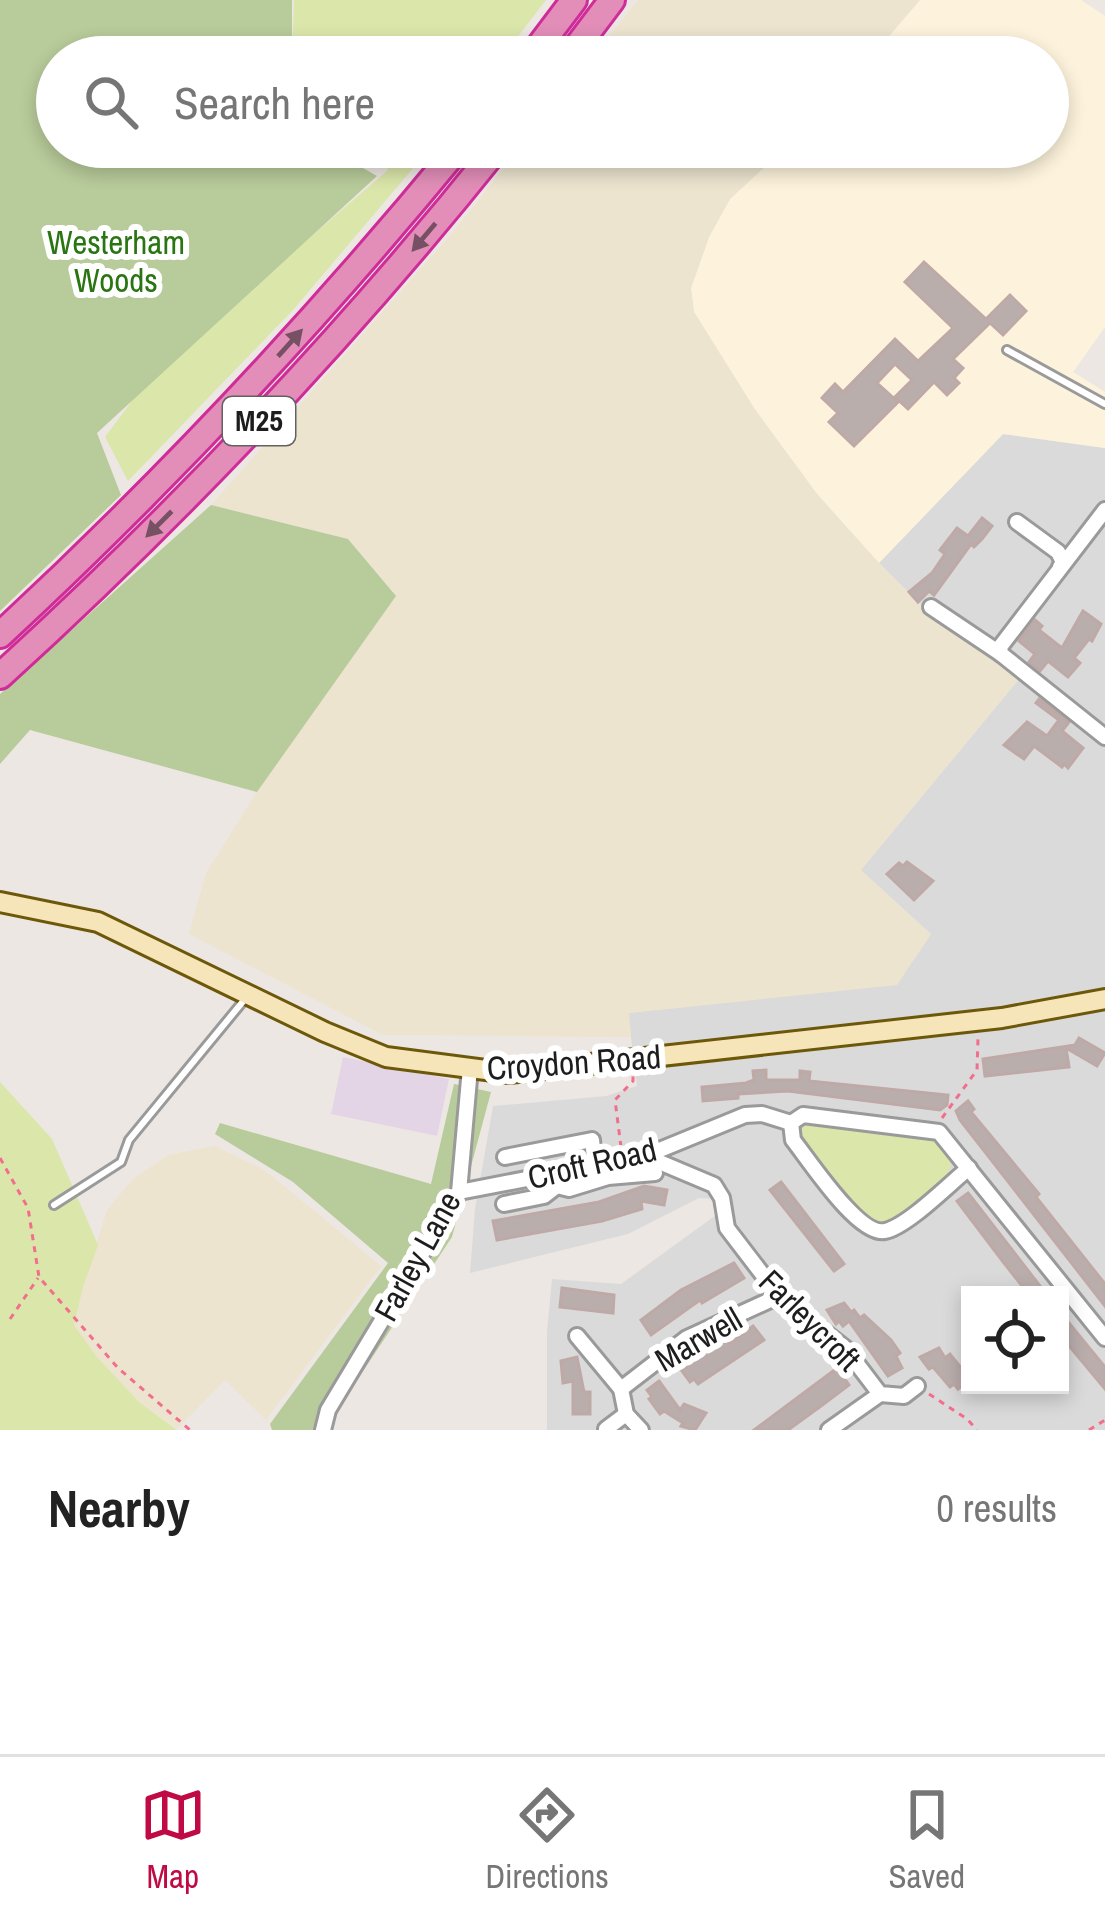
<!DOCTYPE html>
<style>
body{margin:0;font-family:"Archivo Narrow",sans-serif;background:#f6f6f6;color:#222}
.controls{position:absolute;right:36px;bottom:36px;display:grid;overflow:hidden;border-radius:0px;box-shadow:0 6px 18px #0003}
.controls button{width:108px;height:108px;display:grid;place-items:center;padding:0;border:0;border-bottom:3px solid #e0e0e0;background:#fff;color:#222;font:60px sans-serif}
.list{margin:0;padding:0;list-style:none}
h2{display:flex;justify-content:space-between;align-items:center;height:156px;margin:0;padding:0 48px;font-size:51px}
h2 small{font-size:39px;font-weight:400;color:#767676}
.icon{flex:none;width:66px;height:66px;fill:none;stroke:currentColor;stroke-width:2;stroke-linecap:round;stroke-linejoin:round}
.map{position:relative;flex:none;width:1105px;height:1430px;overflow:hidden}
.search{position:absolute;background:#fff;box-shadow:0 6px 18px #0003;left:36px;right:36px;top:36px;height:132px;display:flex;align-items:center;gap:30px;box-sizing:border-box;padding:0 42px;border-radius:66px;color:#767676;font-size:45px}
.sheet{height:324px;background:#fff}
nav{display:flex;justify-content:space-around;align-items:center;box-sizing:border-box;height:168px;border-top:3px solid #e0e0e0;background:#fff;font-size:33px;color:#767676}
nav a{display:grid;justify-items:center;gap:6px}
nav .on{color:#bf0a45}
.map>svg:first-child{display:block}
</style>
<div class="map">
<svg width="1105" height="1430" viewBox="0 0 1105 1430">
<rect width="100%" height="100%" fill="#ede7e3"/>
<!-- residential -->
<path fill="#dbdada" fill-rule="evenodd" d="M 1003,434 L 1105,448 L 1105,1430 L 547,1430 L 547,1331 L 552,1279 L 621,1284 L 723,1210 L 722,1199 L 699,1198 L 628,1234 L 470,1273 L 475,1209 L 493,1106 L 606,1096 L 637,1086 L 628,1013 L 897,984 L 931,934 L 860,871 L 1024,673 L 927,611 L 879,563 ZM 970,1295 L 1060,1295 L 1060,1385 L 970,1385 Z"/>
<!-- industrial -->
<polygon fill="#e4d5e6" points="343,1057 449,1079 437,1136 331,1114"/>
<!-- education -->
<polygon fill="#fdf3dc" points="920,0 1081,0 1105,16 1105,327 1073,372 1105,392 1105,448 1003,434 879,563 817,494 754,408 694,312 691,288 709,237 730,199 786,147 1048,147 1048,57 871,57"/>
<!-- farmland -->
<g fill="#ece4cf">
<polygon points="638,0 920,0 871,57 592,57"/>
<polygon points="521,147 786,147 730,199 709,237 691,288 694,312 754,408 817,494 879,563 927,611 1024,673 861,870 931,934 897,985 629,1013 631,1037 383,1035 189,934 206,873 257,792 396,596 348,539 211,505 448,238"/>
<polygon points="215,1146 266,1171 381,1266 266,1420 225,1380 177,1429 139,1402 97,1357 74,1325 76,1310 107,1210 132,1180 168,1155"/>
</g>
<!-- grass -->
<g fill="#dbe6ab">
<polygon points="294,0 546,0 502,57 292,57"/>
<path d="M 326,147 L 431,147 L 293,310 L 128,481 L 105,437 L 152,374 L 388,170 L 380,151 C 361,161 345,158 326,147 Z"/>
<polygon points="0,1082 52,1139 98,1245 83,1287 74,1325 97,1357 139,1402 177,1430 0,1430"/>
<path d="M 806,1121 L 931,1135 L 952,1157 C 951,1188 912,1206 889,1223 L 879,1225 L 861,1218 L 796,1136 L 798,1125 Z"/>
</g>
<!-- forest -->
<g fill="#b8cb9a">
<polygon points="0,0 292,0 292,57 57,57 57,147 326,147 377,176 97,433 121,495 0,611"/>
<polygon points="211,505 348,539 396,596 257,792 30,730 0,764 0,694"/>
<polygon points="454,1084 491,1092 452,1237 324,1430 272,1430 270,1424 388,1263 293,1182 215,1134 220,1123 431,1184"/>
</g>
<!-- building -->
<g fill="#baaead" stroke="#bea9a6" stroke-width="3">
<polygon points="924,262 986,319 1010,295 1026,311 1003,335 990,323 953,359 963,368 954,378 959,383 947,395 934,382 908,409 895,397 912,380 895,364 877,383 898,402 854,446 829,422 838,413 822,398 835,384 843,392 895,339 918,361 953,328 905,282"/>
<polygon points="982,518 992,526 982,539 974,547 971,544 934,595 929,591 918,602 909,592 932,573 945,554 940,550 957,528 968,536"/>
<polygon points="1083,611 1101,624 1092,641 1089,639 1074,658 1080,663 1068,677 1048,661 1040,671 1029,662 1035,654 1019,641 1035,620 1042,626 1039,630 1062,648"/>
<polygon points="1039,699 1069,722 1062,731 1083,748 1068,768 1064,764 1062,767 1034,746 1024,759 1004,745 1027,722 1047,736 1059,720 1036,703"/>
<polygon points="907,862 933,881 914,900 887,874 899,863 903,866"/>
<polygon points="1079,1038 1105,1053 1097,1066 1066,1048 1069,1067 985,1076 983,1059 1075,1045"/>
<polygon points="766,1070 766,1080 800,1080 800,1071 810,1072 809,1081 948,1095 947,1105 940,1110 788,1091 738,1094 738,1098 703,1101 702,1087 746,1083 754,1080 753,1071"/>
<polygon points="968,1101 974,1109 971,1112 1039,1194 1036,1197 1105,1284 1105,1306 960,1120 956,1111"/>
<polygon points="781,1182 844,1264 834,1271 770,1190"/>
<polygon points="644,1186 667,1190 664,1205 641,1201 642,1209 602,1221 497,1240 493,1221 599,1202"/>
<polygon points="968,1193 999,1233 1047,1295 1029,1295 1004,1263 957,1201"/>
<polygon points="734,1263 744,1278 702,1303 700,1300 651,1335 641,1320 681,1290"/>
<polygon points="562,1288 614,1295 613,1313 560,1307"/>
<polygon points="844,1303 851,1312 854,1310 860,1318 864,1315 891,1340 900,1353 896,1356 902,1368 888,1376 849,1321 843,1326 839,1321 836,1324 827,1310"/>
<polygon points="1060,1312 1105,1367 1105,1389 1060,1335"/>
<polygon points="753,1326 764,1340 698,1384 694,1379 690,1382 682,1371 725,1338 729,1344"/>
<polygon points="939,1348 945,1358 950,1354 970,1379 958,1389 954,1384 950,1387 933,1367 929,1369 920,1357"/>
<polygon points="577,1357 584,1392 590,1392 590,1414 573,1414 573,1381 563,1383 561,1361"/>
<polygon points="837,1368 849,1385 821,1406 788,1430 754,1430"/>
<polygon points="659,1381 680,1410 684,1404 706,1413 695,1430 681,1426 683,1423 664,1411 660,1414 649,1399 652,1397 647,1390"/>
</g>
<g fill="none" stroke-linecap="round" stroke-linejoin="round">
<defs>
<g id="service">
<polyline points="1007,350 1105,404"/>
<polyline points="54,1205 121,1162 129,1140 245,999"/>
</g>
<g id="minor">
<polyline points="1105,510 1000,647 1001,654 1105,737"/>
<polyline points="1017,522 1058,552 1063,562 1060,567"/>
<polyline points="931,607 1001,654"/>
<polyline points="791,1123 803,1115 939,1132 1105,1338"/>
<path d="M 791,1123 L 793,1140 C 809,1160 859,1237 885,1231 C 908,1226 949,1184 969,1168"/>
<polyline points="645,1156 714,1185 722,1198 727,1228 779,1296 845,1348 880,1394 904,1396 917,1386"/>
<polyline points="505,1157 592,1140 595,1165"/>
<polyline points="553,1173 557,1186 569,1189 608,1177 655,1173"/>
<polyline points="459,1192 645,1156 745,1115 762,1114 791,1123"/>
<polyline points="504,1204 544,1196 557,1186"/>
<polyline points="577,1336 621,1389"/>
<polyline points="606,1429 626,1414"/>
<polyline points="323,1430 328,1410 459,1192 470,1068"/>
<polyline points="641,1430 626,1414 621,1389 687,1338 779,1296"/>
<polyline points="829,1430 880,1394"/>
</g>
<polyline id="secondary" points="0,902 98,922 325,1032 386,1057 509,1073 1002,1018 1105,999"/>
<g id="motorway">
<polyline points="531,57 574,0"/>
<polyline points="569,57 612,0"/>
<path d="M 0,635 C 164,483 317,320 459,147"/>
<path d="M 0,676 C 179,513 347,336 498,147"/>
</g>
</defs>
<!-- service casing -->
<use href="#service" stroke="#9a9a9a" stroke-width="12"/>
<!-- minor casing -->
<use href="#minor" stroke="#9a9a9a" stroke-width="20"/>
<!-- secondary casing -->
<use href="#secondary" stroke="#6d580a" stroke-width="24"/>
<!-- motorway casing -->
<use href="#motorway" stroke="#cf2c99" stroke-width="30"/>
<!-- path -->
<g stroke="#f26f8c" stroke-width="3" stroke-dasharray="6 6" stroke-linecap="butt">
<polyline points="942,1118 977,1070 978,1038"/>
<polyline points="621,1147 615,1100 633,1081 633,1075"/>
<polyline points="0,1158 28,1208 39,1277 118,1368 190,1430"/>
<polyline points="10,1319 38,1278"/>
<polyline points="929,1394 967,1419 977,1430"/>
<polyline points="1089,1430 1105,1420"/>
</g>
<!-- service -->
<use href="#service" stroke="#fff" stroke-width="6"/>
<!-- minor -->
<use href="#minor" stroke="#fff" stroke-width="14"/>
<!-- secondary -->
<use href="#secondary" stroke="#f6e5b9" stroke-width="18"/>
<!-- motorway -->
<use href="#motorway" stroke="#e28eb8" stroke-width="24"/>
</g>
<!-- one-way arrows -->
<defs><path id="oneway-solid" d="M-6-.8H1V-3.2L6.5 0L1 3.2V.8H-6Z" transform="scale(3)"/></defs>
<g fill="#765063">
<use href="#oneway-solid" transform="translate(424 237) rotate(130)"/>
<use href="#oneway-solid" transform="translate(290 343) rotate(-48)"/>
<use href="#oneway-solid" transform="translate(159 524) rotate(135)"/>
</g>
<g text-anchor="middle" stroke-width="12" stroke-linejoin="round" paint-order="stroke">
<!-- shield labels -->
<rect fill="#fff" stroke="#616161" stroke-width="3" x="223" y="397" width="72" height="48" rx="9"/>
<g font-size="30" font-weight="bold" fill="#1d1d1d">
<text x="259" y="431">M25</text>
</g>
<!-- park labels -->
<g font-size="33" fill="#297511" stroke="#fff">
<text x="116" y="254">Westerham<tspan x="116" dy="38">Woods</tspan></text>
</g>
<!-- street labels -->
<g font-size="33" fill="#1d1d1d" stroke="#fff">
<text transform="translate(574 1062) rotate(-4)" y="12">Croydon Road</text>
<text transform="translate(592 1163) rotate(-13)" y="12">Croft Road</text>
<text transform="translate(417 1256) rotate(-61)" y="12">Farley Lane</text>
<text transform="translate(810 1320) rotate(45)" y="12">Farleycroft</text>
<text transform="translate(698 1339) rotate(-30)" y="12">Marwell</text>
</g>
</g>
</svg>
<div class="controls">
<button><svg class="icon" aria-label="locate" viewBox="0 0 24 24"><circle cx="12" cy="12" r="6"/><path d="M12 2v4M12 18v4M2 12h4M18 12h4"/></svg></button>
</div>
<div class="search"><svg class="icon" aria-label="search" viewBox="0 0 24 24"><circle cx="10" cy="10" r="6"/><path d="M15 15l6 6"/></svg>Search here</div>
</div>
<section class="sheet">
<h2>Nearby<small>0 results</small></h2>
<ul class="list">
</ul>
</section>
<nav>
<a class="on"><svg class="icon" aria-label="map" viewBox="0 0 24 24"><path d="M3 6l6-2 6 2 6-2v14l-6 2-6-2-6 2zM9 4v14M15 6v14"/></svg>Map</a>
<a><svg class="icon" aria-label="directions" viewBox="0 0 24 24"><path d="M12 3l9 9-9 9-9-9zM9 14v-3h6M13 9l2 2-2 2"/></svg>Directions</a>
<a><svg class="icon" aria-label="saved" viewBox="0 0 24 24"><path d="M7 4h10v16l-5-4-5 4z"/></svg>Saved</a>
</nav>
